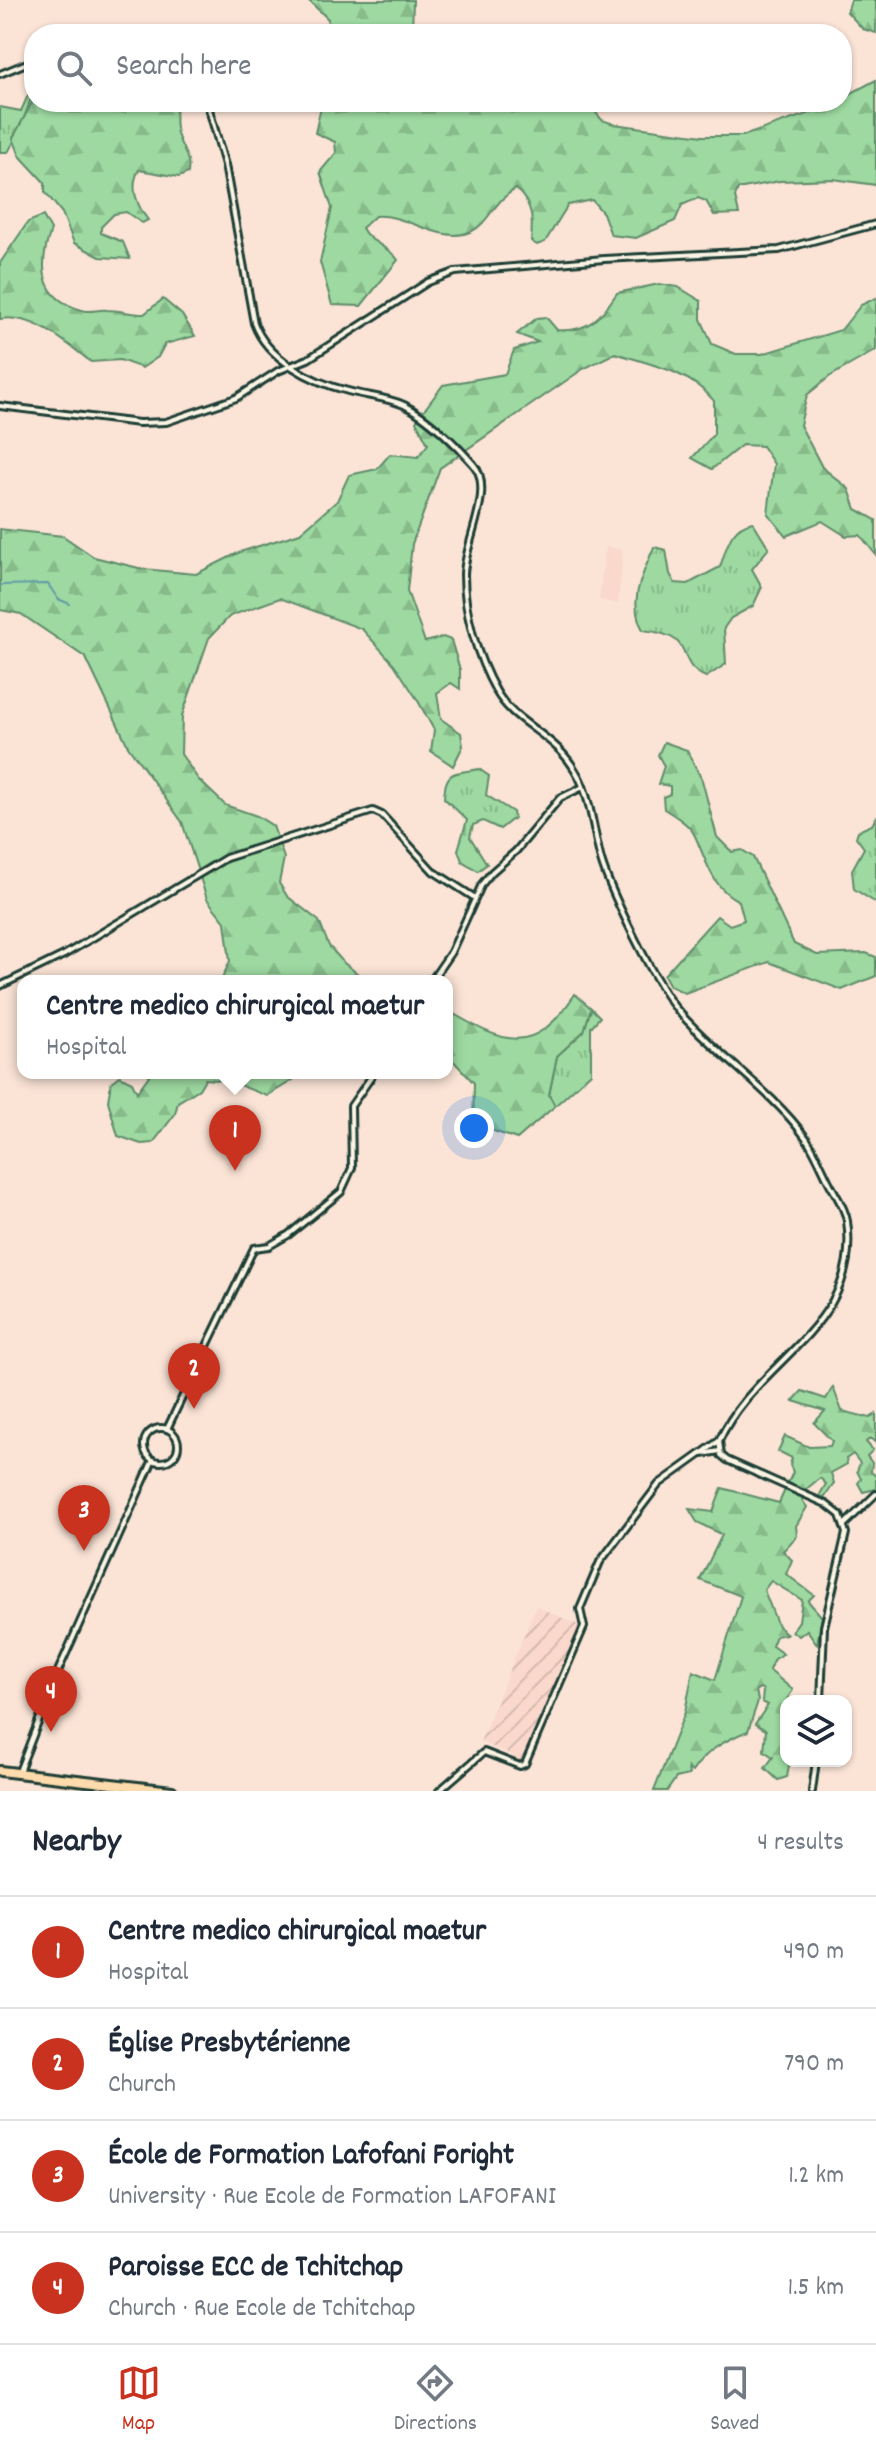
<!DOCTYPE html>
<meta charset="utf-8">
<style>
body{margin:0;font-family:Dekko,sans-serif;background:#f6f6f7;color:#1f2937}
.controls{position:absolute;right:24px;bottom:24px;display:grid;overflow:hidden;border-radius:16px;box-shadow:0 2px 6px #0004}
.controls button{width:72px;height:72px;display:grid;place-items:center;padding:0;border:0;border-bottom:2px solid #e0e1e3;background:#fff;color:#1f2937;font:40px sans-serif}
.you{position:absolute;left:474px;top:1128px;width:28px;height:28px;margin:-20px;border:6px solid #fff;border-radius:50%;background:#1a73e8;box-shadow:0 0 0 12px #1a73e833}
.badge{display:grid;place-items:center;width:52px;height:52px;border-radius:50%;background:#c8321e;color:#fff;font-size:26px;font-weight:700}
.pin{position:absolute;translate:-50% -66px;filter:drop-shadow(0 2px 4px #0008)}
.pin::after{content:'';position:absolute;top:42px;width:28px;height:24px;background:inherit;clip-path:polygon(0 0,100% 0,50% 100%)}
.popup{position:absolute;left:17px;top:975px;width:436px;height:104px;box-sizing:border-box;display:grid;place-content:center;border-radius:16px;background:#fff;filter:drop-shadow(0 2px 6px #0005);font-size:26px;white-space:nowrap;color:#747a83}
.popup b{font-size:30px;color:#1f2937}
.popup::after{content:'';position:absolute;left:50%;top:100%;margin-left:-16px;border:16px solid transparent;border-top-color:#fff}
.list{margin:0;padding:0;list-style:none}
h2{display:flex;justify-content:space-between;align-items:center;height:104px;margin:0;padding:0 32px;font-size:34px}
h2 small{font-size:26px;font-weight:400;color:#747a83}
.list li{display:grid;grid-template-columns:52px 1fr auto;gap:24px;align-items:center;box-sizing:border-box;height:112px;padding:0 32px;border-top:2px solid #e0e1e3}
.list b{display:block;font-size:30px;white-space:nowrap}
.list p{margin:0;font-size:26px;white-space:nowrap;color:#747a83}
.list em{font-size:26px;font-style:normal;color:#747a83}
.icon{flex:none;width:44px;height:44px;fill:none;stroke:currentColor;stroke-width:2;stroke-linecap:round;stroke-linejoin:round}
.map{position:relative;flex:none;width:876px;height:1791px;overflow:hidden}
.search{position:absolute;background:#fff;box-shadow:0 2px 6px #0004;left:24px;right:24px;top:24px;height:88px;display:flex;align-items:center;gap:20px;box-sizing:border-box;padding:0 28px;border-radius:32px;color:#747a83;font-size:30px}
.sheet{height:552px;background:#fff}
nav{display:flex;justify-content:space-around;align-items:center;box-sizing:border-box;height:112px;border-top:2px solid #e0e1e3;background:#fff;font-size:22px;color:#747a83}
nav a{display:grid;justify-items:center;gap:4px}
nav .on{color:#c8321e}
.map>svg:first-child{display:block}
</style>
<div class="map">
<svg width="876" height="1791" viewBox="0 0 876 1791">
<defs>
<pattern id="industrial-furrows" width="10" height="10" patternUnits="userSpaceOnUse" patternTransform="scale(2)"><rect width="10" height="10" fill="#fad8cb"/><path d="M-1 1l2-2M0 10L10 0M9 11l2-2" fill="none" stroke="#d6baaf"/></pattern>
<pattern id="grass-tufts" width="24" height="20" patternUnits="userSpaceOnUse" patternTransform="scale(2)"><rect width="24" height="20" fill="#9dd9a0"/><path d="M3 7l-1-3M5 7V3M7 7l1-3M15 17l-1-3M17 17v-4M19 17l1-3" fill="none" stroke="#87bb8a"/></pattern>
<pattern id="forest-firs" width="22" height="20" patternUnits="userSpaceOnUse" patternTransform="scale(2)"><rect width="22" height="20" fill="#9dd9a0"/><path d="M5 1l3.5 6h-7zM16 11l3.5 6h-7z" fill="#87bb8a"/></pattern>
</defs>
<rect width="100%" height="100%" fill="#fbe4d6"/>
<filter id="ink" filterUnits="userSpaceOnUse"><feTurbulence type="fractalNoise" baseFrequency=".0125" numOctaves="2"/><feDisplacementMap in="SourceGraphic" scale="16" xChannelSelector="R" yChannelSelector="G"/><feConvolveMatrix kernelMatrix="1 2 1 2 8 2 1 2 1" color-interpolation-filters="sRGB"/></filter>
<g filter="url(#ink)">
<!-- built -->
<g fill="#fad8cb">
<polygon points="606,547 623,550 618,604 599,600"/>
<polygon points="61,1677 75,1686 82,1699 68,1716 51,1700"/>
</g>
<!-- industrial -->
<polygon fill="url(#industrial-furrows)" points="536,1606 581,1626 521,1764 512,1760 513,1755 480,1742"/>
<!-- grass -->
<g fill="url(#grass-tufts)" stroke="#5e8b6a" stroke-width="2">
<path d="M 34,82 C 34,96 16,140 8,152 L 0,152 L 0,107 L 21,111 Z"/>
<path d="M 753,522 L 769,548 L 752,569 L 762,587 L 753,606 L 731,618 L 724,628 L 726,664 L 706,677 C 671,662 702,637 643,630 C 627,602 643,574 654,547 L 666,550 L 670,574 L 675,583 L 688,584 L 720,567 C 727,547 730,526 753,522 Z"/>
<path d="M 479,769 L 489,776 L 486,795 L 513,812 L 514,818 L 500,829 L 483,821 L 473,825 L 470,837 L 487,864 L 478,871 L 462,861 L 458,850 L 467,820 L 444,798 C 445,769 454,774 479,769 Z"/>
<polygon points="876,818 876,903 854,889 852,870 864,848 856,837 858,831 872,825"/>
<polygon points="591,1008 600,1017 591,1027 591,1073 555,1106 549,1095 557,1056 584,1031"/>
</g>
<!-- forest -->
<g fill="url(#forest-firs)" stroke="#5e8b6a" stroke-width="2">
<polygon points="308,0 413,0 412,34 327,34 328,19"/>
<polygon points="851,0 876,0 876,33 863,29 847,12"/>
<path d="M 876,80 L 876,185 L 833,179 L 780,181 L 738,189 L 735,197 L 739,214 L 714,215 L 706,201 L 698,198 L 682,205 L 675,221 L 636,238 L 611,235 L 603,213 L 592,200 L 568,205 L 545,242 L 537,245 L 531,241 C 533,218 533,205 516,189 C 495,199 489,223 472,231 C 442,246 407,213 375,216 L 362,228 C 370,244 388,245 398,260 L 361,306 L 332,305 L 320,262 L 332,208 L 320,172 L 336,153 L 335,142 L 315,133 L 322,102 L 587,102 L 602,120 L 614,124 L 703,136 L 743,136 L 842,102 L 842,98 Z"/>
<path d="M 34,99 L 174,102 L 177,106 C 169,143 193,151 188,173 L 179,177 L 139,170 C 129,186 137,206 148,220 L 142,223 L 126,212 L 114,214 L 101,227 L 101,233 L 123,242 L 130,259 L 100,257 L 74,243 L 62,213 L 45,192 L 45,183 L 20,156 L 13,138 Z"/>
<path d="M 43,216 L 51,230 C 39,264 38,298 82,310 C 89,313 98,309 107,310 C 119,310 131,314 144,314 L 163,299 L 182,315 L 195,336 L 165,344 L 158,357 L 142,368 L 120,360 L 91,362 C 67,343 33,313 0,319 L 0,263 L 28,222 Z"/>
<path d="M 659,284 L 678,287 L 701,301 L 701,319 L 712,344 L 736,354 L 762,354 L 841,330 L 861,305 L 876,298 L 876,350 L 829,377 L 807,395 L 800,425 L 822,467 L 849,489 L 856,509 L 876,520 L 876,555 L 860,535 L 846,536 L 822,521 L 786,536 L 768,514 L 774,464 L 762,446 L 742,445 L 712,469 L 692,458 L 714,434 L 714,401 C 690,371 651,365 615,353 L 583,369 L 440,468 L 412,544 L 407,591 L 425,642 L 443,637 L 451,640 L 460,670 L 460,689 L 451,683 L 437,693 L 441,719 L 461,733 L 463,746 L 453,766 L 431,751 L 434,730 L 417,699 L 394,664 L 362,629 L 280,598 L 230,616 L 209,638 L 182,716 L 181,754 L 198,779 L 225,805 L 257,816 L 273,826 L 284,858 L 279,883 L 287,896 L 319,921 L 329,946 L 344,963 L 367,981 L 292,978 L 221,981 L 230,961 L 225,922 L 207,899 L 182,822 L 128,746 L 86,658 L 21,614 L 0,610 L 0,529 L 63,536 L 94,557 L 143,569 L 196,574 L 240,552 L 300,533 L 337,501 L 349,475 L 377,469 L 390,454 L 418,457 L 428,444 L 416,421 L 443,385 L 505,374 L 514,350 L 538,342 L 517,334 L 537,318 L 546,317 L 557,330 C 588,333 601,317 617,293 Z"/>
<path d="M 664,742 L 687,750 L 702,780 L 717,837 L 732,852 L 742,850 L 753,857 L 794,944 L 817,955 L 866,953 L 876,957 L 876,976 L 842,990 L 769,962 L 685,993 L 670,986 L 664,975 L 717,916 L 730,925 L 744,920 L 739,901 C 710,887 707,860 694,834 C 689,824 674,815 664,809 L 663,797 L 670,794 L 670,786 L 658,784 L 664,766 L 658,755 Z"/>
<path d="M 575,994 L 591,1008 L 584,1031 L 557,1056 L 549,1095 L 555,1106 L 517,1139 L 473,1124 L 474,1083 L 447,1054 L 447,1010 C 505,1044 533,1058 575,994 Z"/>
<polygon points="151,1073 295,1073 293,1080 267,1096 229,1081 205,1079 199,1089 178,1102 175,1114 153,1143 141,1144 118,1136 108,1101 111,1083 120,1076 132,1082 137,1092"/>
<path d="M 833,1387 L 842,1411 L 870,1418 L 876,1414 L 876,1443 L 870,1438 L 866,1442 L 873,1450 L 867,1456 L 872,1463 L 871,1472 L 876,1476 L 876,1489 L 863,1492 L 858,1483 L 861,1479 L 857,1471 L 860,1463 L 853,1454 L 846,1459 L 847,1464 L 831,1473 L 834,1483 L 825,1497 L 819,1496 L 826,1484 L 820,1478 L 805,1490 L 802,1500 L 807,1507 L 796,1526 L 797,1536 L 783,1551 L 792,1560 L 786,1574 L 814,1595 L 808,1601 L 822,1617 L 817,1644 L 807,1630 L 799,1636 L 792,1631 L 799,1621 L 802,1600 L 771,1581 L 764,1590 L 778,1626 L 787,1634 L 776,1636 L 772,1646 L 783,1654 L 774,1659 L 769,1670 L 793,1690 L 782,1707 L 780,1723 L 786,1730 L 786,1761 L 790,1761 L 787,1777 L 778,1780 L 765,1768 L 773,1757 L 764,1751 L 766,1730 L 755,1724 L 768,1705 L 762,1702 L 763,1690 L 760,1688 L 756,1690 L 758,1701 L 748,1731 C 723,1741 705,1752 692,1772 L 688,1768 L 689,1775 L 676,1778 L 667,1791 L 654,1791 L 685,1712 L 693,1671 L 715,1680 L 741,1596 L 700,1580 L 722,1535 L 697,1522 L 689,1509 L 713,1512 L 722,1488 L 779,1503 L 793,1472 L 790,1465 L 792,1458 L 778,1451 L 785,1436 L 809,1447 L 830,1446 L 832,1441 L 814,1423 L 825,1411 L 793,1401 L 802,1391 L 826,1399 Z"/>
</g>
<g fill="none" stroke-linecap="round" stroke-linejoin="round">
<!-- stream -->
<polyline stroke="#639ba6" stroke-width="2" points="0,585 48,584 58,599 70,604"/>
<defs>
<g id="minor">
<polyline points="0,74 34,60"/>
<path d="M 207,102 L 225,165 L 254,323 C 267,359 312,382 348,391 C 366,396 386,397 404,405 C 428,417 457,445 474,465 C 495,490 464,543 464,575 C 464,613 477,657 496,691 C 516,727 556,732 579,777 C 591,801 594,834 601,860 C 610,891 658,990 679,1012 C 718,1056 771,1090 806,1138 C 815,1151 822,1168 829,1182 C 835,1194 845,1207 847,1221 C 862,1328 756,1359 719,1441 L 721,1455 L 727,1460 L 826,1504 L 840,1515 L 846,1533 L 824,1627 L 821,1701"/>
<polyline points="0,406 139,423 166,422 236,398 278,371 308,359 428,282 455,272 604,259 779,250 876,224"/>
<polyline points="431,981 451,952 482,884 492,872 516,851 560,798 583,787"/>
<polyline points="0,986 64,955 226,858 373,811 382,815 433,871 475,898"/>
<circle cx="161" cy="1445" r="17"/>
<polyline points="167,1429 254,1248 269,1246 288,1235 341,1192 352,1168 351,1106 374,1073"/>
<polyline points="702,1454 720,1451"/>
<polyline points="845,1524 876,1494"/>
<polyline points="18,1774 59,1669 153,1460"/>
<polyline points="439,1791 484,1752 520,1766 525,1764 584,1627 580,1609 600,1562 659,1484 719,1441"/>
<polyline points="812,1791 816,1761"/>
</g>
<polyline id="highway" points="0,1771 172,1791"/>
</defs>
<!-- minor casing -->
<use href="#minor" stroke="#1f3d34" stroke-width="10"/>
<!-- highway casing -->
<use href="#highway" stroke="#1f3d34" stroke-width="14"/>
<!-- minor -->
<use href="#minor" stroke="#fcf5e5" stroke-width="4"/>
<!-- highway -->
<use href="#highway" stroke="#fedbac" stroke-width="8"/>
</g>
</g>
</svg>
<div class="controls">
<button><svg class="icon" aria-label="layers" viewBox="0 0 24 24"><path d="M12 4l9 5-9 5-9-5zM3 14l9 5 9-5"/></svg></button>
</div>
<div class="you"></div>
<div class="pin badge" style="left:235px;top:1171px">1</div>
<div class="popup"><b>Centre medico chirurgical maetur</b>Hospital</div>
<div class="pin badge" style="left:194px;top:1409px">2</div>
<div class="pin badge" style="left:84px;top:1551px">3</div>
<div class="pin badge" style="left:51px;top:1732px">4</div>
<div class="search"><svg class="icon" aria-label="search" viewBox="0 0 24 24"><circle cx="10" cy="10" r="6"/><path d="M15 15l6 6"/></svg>Search here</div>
</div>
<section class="sheet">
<h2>Nearby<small>4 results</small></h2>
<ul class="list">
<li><span class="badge">1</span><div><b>Centre medico chirurgical maetur</b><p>Hospital</p></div><em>490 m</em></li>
<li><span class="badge">2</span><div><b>Église Presbytérienne</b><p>Church</p></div><em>790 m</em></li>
<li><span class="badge">3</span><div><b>École de Formation Lafofani Foright</b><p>University · Rue Ecole de Formation LAFOFANI</p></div><em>1.2 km</em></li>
<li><span class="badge">4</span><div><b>Paroisse ECC de Tchitchap</b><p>Church · Rue Ecole de Tchitchap</p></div><em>1.5 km</em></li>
</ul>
</section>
<nav>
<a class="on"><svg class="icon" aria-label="map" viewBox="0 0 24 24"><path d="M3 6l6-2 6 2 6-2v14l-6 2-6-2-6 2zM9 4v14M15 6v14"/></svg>Map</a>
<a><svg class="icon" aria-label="directions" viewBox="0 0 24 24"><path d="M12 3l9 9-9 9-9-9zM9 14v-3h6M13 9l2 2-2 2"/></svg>Directions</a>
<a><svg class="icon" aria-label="saved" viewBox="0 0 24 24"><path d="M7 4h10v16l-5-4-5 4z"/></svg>Saved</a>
</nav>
